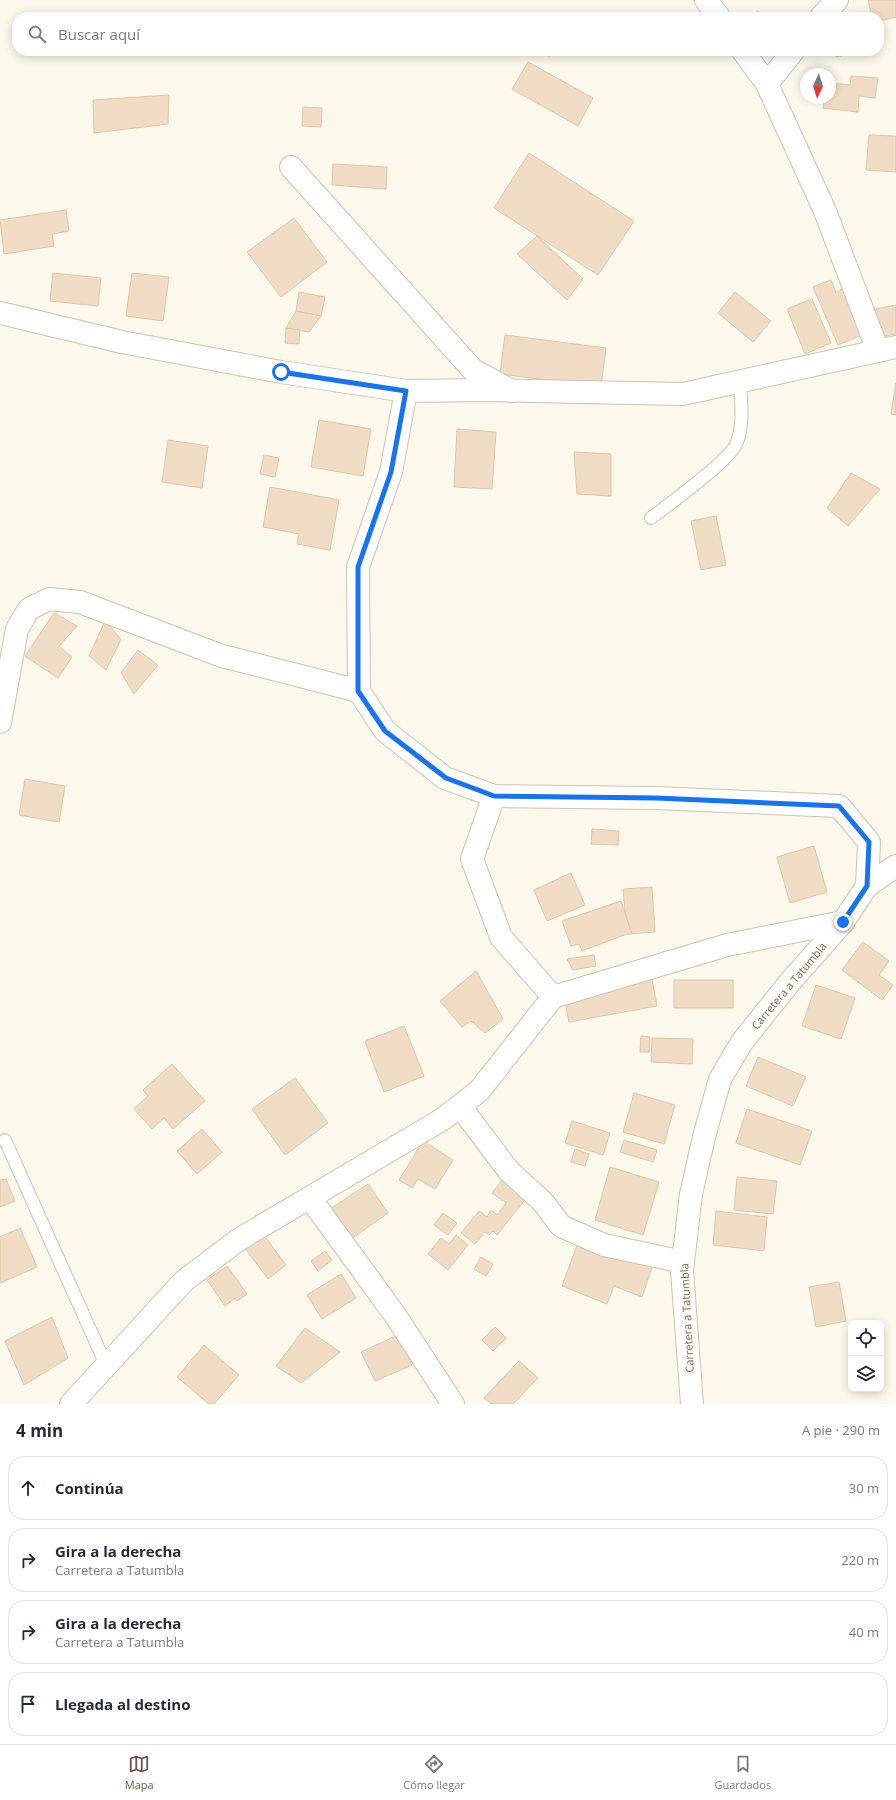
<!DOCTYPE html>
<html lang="es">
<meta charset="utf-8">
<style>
body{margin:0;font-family:"Open Sans",sans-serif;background:#f6f6f7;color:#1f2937}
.controls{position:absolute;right:12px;bottom:12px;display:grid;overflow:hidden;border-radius:8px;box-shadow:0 2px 10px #0003}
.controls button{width:36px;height:36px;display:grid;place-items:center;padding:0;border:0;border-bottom:1px solid #e0e1e3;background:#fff;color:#1f2937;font:20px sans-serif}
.compass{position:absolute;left:800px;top:68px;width:36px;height:36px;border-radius:50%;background:#fff;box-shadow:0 2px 10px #0003;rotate:184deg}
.stop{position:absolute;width:12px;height:12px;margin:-9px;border:3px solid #1a73e8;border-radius:50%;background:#fff}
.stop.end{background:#1a73e8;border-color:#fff;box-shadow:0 1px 4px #0008}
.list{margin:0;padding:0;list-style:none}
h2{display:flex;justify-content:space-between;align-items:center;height:52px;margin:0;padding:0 16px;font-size:17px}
h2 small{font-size:13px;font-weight:400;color:#747a83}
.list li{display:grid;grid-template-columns:26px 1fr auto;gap:12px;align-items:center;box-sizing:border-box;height:64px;margin:0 8px 8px;padding:0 8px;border:1px solid #e0e1e3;border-radius:16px}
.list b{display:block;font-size:15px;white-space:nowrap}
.list p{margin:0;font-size:13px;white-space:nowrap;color:#747a83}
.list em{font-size:13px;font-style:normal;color:#747a83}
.icon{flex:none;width:22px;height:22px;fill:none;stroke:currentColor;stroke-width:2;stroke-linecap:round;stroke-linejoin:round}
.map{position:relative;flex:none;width:896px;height:1404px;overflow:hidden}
.search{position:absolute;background:#fff;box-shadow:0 2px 10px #0003;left:12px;right:12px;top:12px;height:44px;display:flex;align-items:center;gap:10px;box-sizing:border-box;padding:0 14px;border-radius:16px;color:#747a83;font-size:15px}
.sheet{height:340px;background:#fff}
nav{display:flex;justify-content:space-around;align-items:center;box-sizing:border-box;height:56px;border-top:1px solid #e0e1e3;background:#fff;font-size:11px;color:#747a83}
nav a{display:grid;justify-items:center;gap:2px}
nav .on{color:#755446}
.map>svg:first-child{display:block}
</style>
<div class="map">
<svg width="896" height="1404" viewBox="0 0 896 1404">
<rect width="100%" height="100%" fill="#fcf8ec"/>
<!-- building -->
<g fill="#f0dcc4" stroke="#e2c5a5">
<polygon points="868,0 896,0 896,17 879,21 879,17 872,17"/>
<polygon points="758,11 762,17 748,17"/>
<polygon points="865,12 866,17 845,17"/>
<polygon points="541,51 559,51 556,54 549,56"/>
<polygon points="763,51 775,51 767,56"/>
<polygon points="835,51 863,51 836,57"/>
<polygon points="528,62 593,98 578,126 512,89"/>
<polygon points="851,76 878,78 875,98 859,96 858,112 823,108 824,98 830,98 830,83 850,85"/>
<polygon points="169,95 168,124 94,133 93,100"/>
<polygon points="303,107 322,108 321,127 302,126"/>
<polygon points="869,135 896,136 896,172 866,170"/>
<polygon points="529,153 634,221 598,275 494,208"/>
<polygon points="333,164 387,167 386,189 332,185"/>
<polygon points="66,210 69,231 52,234 54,246 4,254 0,220"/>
<polygon points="294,218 327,262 281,297 247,252"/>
<polygon points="537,236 583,279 567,300 517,254"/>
<polygon points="53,273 101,278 98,306 50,301"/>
<polygon points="132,273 169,277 163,321 126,316"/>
<polygon points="831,280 836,293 844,287 864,334 838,345 813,287"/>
<polygon points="299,292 325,297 321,316 296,311"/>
<polygon points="735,292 771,321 753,342 718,313"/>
<polygon points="812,299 831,343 805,354 787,309"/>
<polygon points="896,305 896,334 880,337 875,309"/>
<polygon points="296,311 321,316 309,332 286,328"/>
<polygon points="286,328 300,330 299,344 285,343"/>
<polygon points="505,335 606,348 601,387 500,374"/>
<polygon points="896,383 896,415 891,414"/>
<polygon points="319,420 371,429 363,476 311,467"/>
<polygon points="457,429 496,432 492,489 454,487"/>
<polygon points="168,440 208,446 202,488 162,482"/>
<polygon points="574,452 611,454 611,496 577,494"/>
<polygon points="264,455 279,458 275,477 260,474"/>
<polygon points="851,473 880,489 848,526 827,508"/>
<polygon points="270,487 339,500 330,550 297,544 299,534 263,527"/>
<polygon points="716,516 726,565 701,570 691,521"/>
<polygon points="54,613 77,626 59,646 72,657 58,678 25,656"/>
<polygon points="105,621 121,639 106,670 89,656"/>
<polygon points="138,650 158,665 134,694 121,673"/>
<polygon points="25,779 65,786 59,822 19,815"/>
<polygon points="592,829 619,831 618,845 591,844"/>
<polygon points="814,846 827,892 790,903 777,857"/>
<polygon points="571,873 585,905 547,921 534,890"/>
<polygon points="652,887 655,932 627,934 623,889"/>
<polygon points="621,901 632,934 627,934 582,951 579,944 571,946 562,921"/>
<polygon points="863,942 889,961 879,975 893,985 882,1000 842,970"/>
<polygon points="594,955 596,966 573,970 567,959"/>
<polygon points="476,971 503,1019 485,1033 471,1021 462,1027 440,1001"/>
<polygon points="652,979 657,1006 569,1022 564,996"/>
<rect x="674" y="980" width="59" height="28"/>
<polygon points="816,985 855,998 841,1039 802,1026"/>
<polygon points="404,1026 424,1076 384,1092 365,1041"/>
<polygon points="641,1036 650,1037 649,1052 640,1052"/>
<polygon points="652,1038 693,1039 692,1064 651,1062"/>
<polygon points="758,1057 806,1077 793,1106 746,1086"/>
<polygon points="172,1064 205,1101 173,1129 164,1118 152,1129 134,1109 148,1096 143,1090"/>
<polygon points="295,1078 328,1123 285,1155 252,1109"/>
<polygon points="634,1093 675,1105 664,1144 623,1132"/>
<polygon points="747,1109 812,1131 800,1165 736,1143"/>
<polygon points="572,1121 610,1133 603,1155 565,1143"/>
<polygon points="202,1129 222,1152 197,1174 177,1151"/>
<polygon points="624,1140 657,1150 653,1162 620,1152"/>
<polygon points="423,1141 453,1160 435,1189 418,1179 412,1188 399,1180"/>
<polygon points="575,1149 589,1154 585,1166 571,1162"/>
<polygon points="610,1167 659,1182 643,1235 595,1220"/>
<polygon points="737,1177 777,1181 773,1214 734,1210"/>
<polygon points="6,1179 15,1201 0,1207 0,1180"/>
<polygon points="503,1179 527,1197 497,1235 493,1231 489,1235 485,1232 475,1244 461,1233 479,1211 487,1217 491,1210 497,1215 506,1203 492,1193"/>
<polygon points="368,1184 388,1213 351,1239 330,1209"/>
<polygon points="716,1211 767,1217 764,1251 713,1245"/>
<polygon points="443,1213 457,1223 448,1235 434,1225"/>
<polygon points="20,1228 37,1267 0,1283 0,1237"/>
<polygon points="263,1234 286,1265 268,1279 245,1248"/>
<polygon points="456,1235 468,1245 448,1270 428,1254 441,1238 449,1244"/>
<polygon points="579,1240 652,1267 642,1297 614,1286 607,1304 562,1286"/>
<polygon points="325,1251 332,1260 318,1271 311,1261"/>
<polygon points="481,1257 493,1264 486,1276 474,1269"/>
<polygon points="227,1266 247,1294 237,1301 235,1298 225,1306 207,1280"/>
<polygon points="341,1274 356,1298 322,1319 307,1295"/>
<polygon points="839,1282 846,1321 816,1327 809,1287"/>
<polygon points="52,1317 68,1358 24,1385 5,1341"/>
<polygon points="495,1327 506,1338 493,1351 482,1340"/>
<polygon points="305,1328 340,1352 301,1383 276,1366"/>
<polygon points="398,1335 412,1365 375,1381 361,1352"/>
<polygon points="204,1345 239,1375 214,1404 209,1404 177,1377"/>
<polygon points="519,1361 538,1378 513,1404 491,1404 484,1398"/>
</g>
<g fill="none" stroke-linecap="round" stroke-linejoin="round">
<defs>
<g id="service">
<path d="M 651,518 C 668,505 732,459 737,442 C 744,424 741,401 740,381"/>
<polyline points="5,1140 106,1365"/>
</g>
<g id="minor">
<polyline points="706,0 719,17"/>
<polyline points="821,17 837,0"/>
<polyline points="743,51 767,84 825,211 878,351"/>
<polyline points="767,84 793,51"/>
<polyline points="291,167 473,370 512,391"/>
<polyline points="0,313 122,342 281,372 406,391"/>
<polyline points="0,722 17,629 29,609 49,599 80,602 222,656 359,691"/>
<polyline points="494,796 472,859 501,937 553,997"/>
<polyline points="867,886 896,866"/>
<polyline points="460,1106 508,1170 543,1202 561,1226 604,1245 683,1262"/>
<polyline points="310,1198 395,1315 453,1404"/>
<polyline points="71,1404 184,1281 238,1240 443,1119 479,1091 553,997 727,945 843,922"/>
</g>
<polyline id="tertiary" points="406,391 487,390 683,394 896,347"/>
<polyline id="secondary" points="406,391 391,472 358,567 359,691 385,731 445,778 494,796 656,798 839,806 869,842 867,886 843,922 790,982 742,1042 720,1079 704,1137 691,1194 682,1271 692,1404"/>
</defs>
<!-- service casing -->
<use href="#service" stroke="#cec2b1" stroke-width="14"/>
<!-- minor casing -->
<use href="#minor" stroke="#cec2b1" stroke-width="24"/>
<!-- tertiary casing -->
<use href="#tertiary" stroke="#cec2b1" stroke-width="24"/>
<!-- secondary casing -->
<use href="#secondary" stroke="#d1c3af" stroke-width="24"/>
<!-- service -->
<use href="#service" stroke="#fff" stroke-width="12"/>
<!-- minor -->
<use href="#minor" stroke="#fff" stroke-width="22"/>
<!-- tertiary -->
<use href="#tertiary" stroke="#fff" stroke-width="22"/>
<!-- secondary -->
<use href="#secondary" stroke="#fff" stroke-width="22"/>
</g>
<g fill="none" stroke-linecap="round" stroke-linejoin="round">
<!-- route -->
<polyline stroke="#1a73e8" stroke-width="5" points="281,372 406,391 391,472 358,567 358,691 385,731 446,778 494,796 656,798 839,806 869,842 867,886 843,922"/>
</g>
<g text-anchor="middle" stroke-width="3.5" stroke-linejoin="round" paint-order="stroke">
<!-- street labels -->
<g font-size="11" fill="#77634f" stroke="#fefbf3">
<text transform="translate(789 986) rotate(-50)" y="4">Carretera a Tatumbla</text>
<text transform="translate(687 1318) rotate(-93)" y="4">Carretera a Tatumbla</text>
</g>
</g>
</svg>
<div class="controls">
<button><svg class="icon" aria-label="locate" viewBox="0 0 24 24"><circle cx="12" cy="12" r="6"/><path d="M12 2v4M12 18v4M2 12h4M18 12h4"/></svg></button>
<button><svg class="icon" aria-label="layers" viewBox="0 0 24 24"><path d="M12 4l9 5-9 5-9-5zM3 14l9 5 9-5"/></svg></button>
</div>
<svg class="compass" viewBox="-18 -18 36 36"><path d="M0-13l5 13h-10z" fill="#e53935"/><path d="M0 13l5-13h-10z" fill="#747a83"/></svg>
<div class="stop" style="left:281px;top:372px"></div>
<div class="stop end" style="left:843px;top:922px"></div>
<div class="search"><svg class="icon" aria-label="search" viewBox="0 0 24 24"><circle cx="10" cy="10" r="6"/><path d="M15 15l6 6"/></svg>Buscar aquí</div>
</div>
<section class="sheet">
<h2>4 min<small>A pie · 290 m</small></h2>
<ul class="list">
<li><svg class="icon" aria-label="ahead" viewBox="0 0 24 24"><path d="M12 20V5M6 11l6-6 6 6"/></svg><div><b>Continúa</b></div><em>30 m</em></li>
<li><svg class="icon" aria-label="right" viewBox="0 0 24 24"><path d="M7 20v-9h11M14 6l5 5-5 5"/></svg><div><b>Gira a la derecha</b><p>Carretera a Tatumbla</p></div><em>220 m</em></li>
<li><svg class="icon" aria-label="right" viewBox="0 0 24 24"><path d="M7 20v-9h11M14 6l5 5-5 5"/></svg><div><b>Gira a la derecha</b><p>Carretera a Tatumbla</p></div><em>40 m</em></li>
<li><svg class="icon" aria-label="arrive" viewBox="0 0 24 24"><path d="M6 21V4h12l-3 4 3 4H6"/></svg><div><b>Llegada al destino</b></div></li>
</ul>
</section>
<nav>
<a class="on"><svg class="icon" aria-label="map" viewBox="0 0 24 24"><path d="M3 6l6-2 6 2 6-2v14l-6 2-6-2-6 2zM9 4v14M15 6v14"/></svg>Mapa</a>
<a><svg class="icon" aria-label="directions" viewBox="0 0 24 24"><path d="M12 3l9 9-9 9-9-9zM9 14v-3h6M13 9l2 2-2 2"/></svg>Cómo llegar</a>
<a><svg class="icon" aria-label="saved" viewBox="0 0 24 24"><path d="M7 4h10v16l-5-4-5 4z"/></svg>Guardados</a>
</nav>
